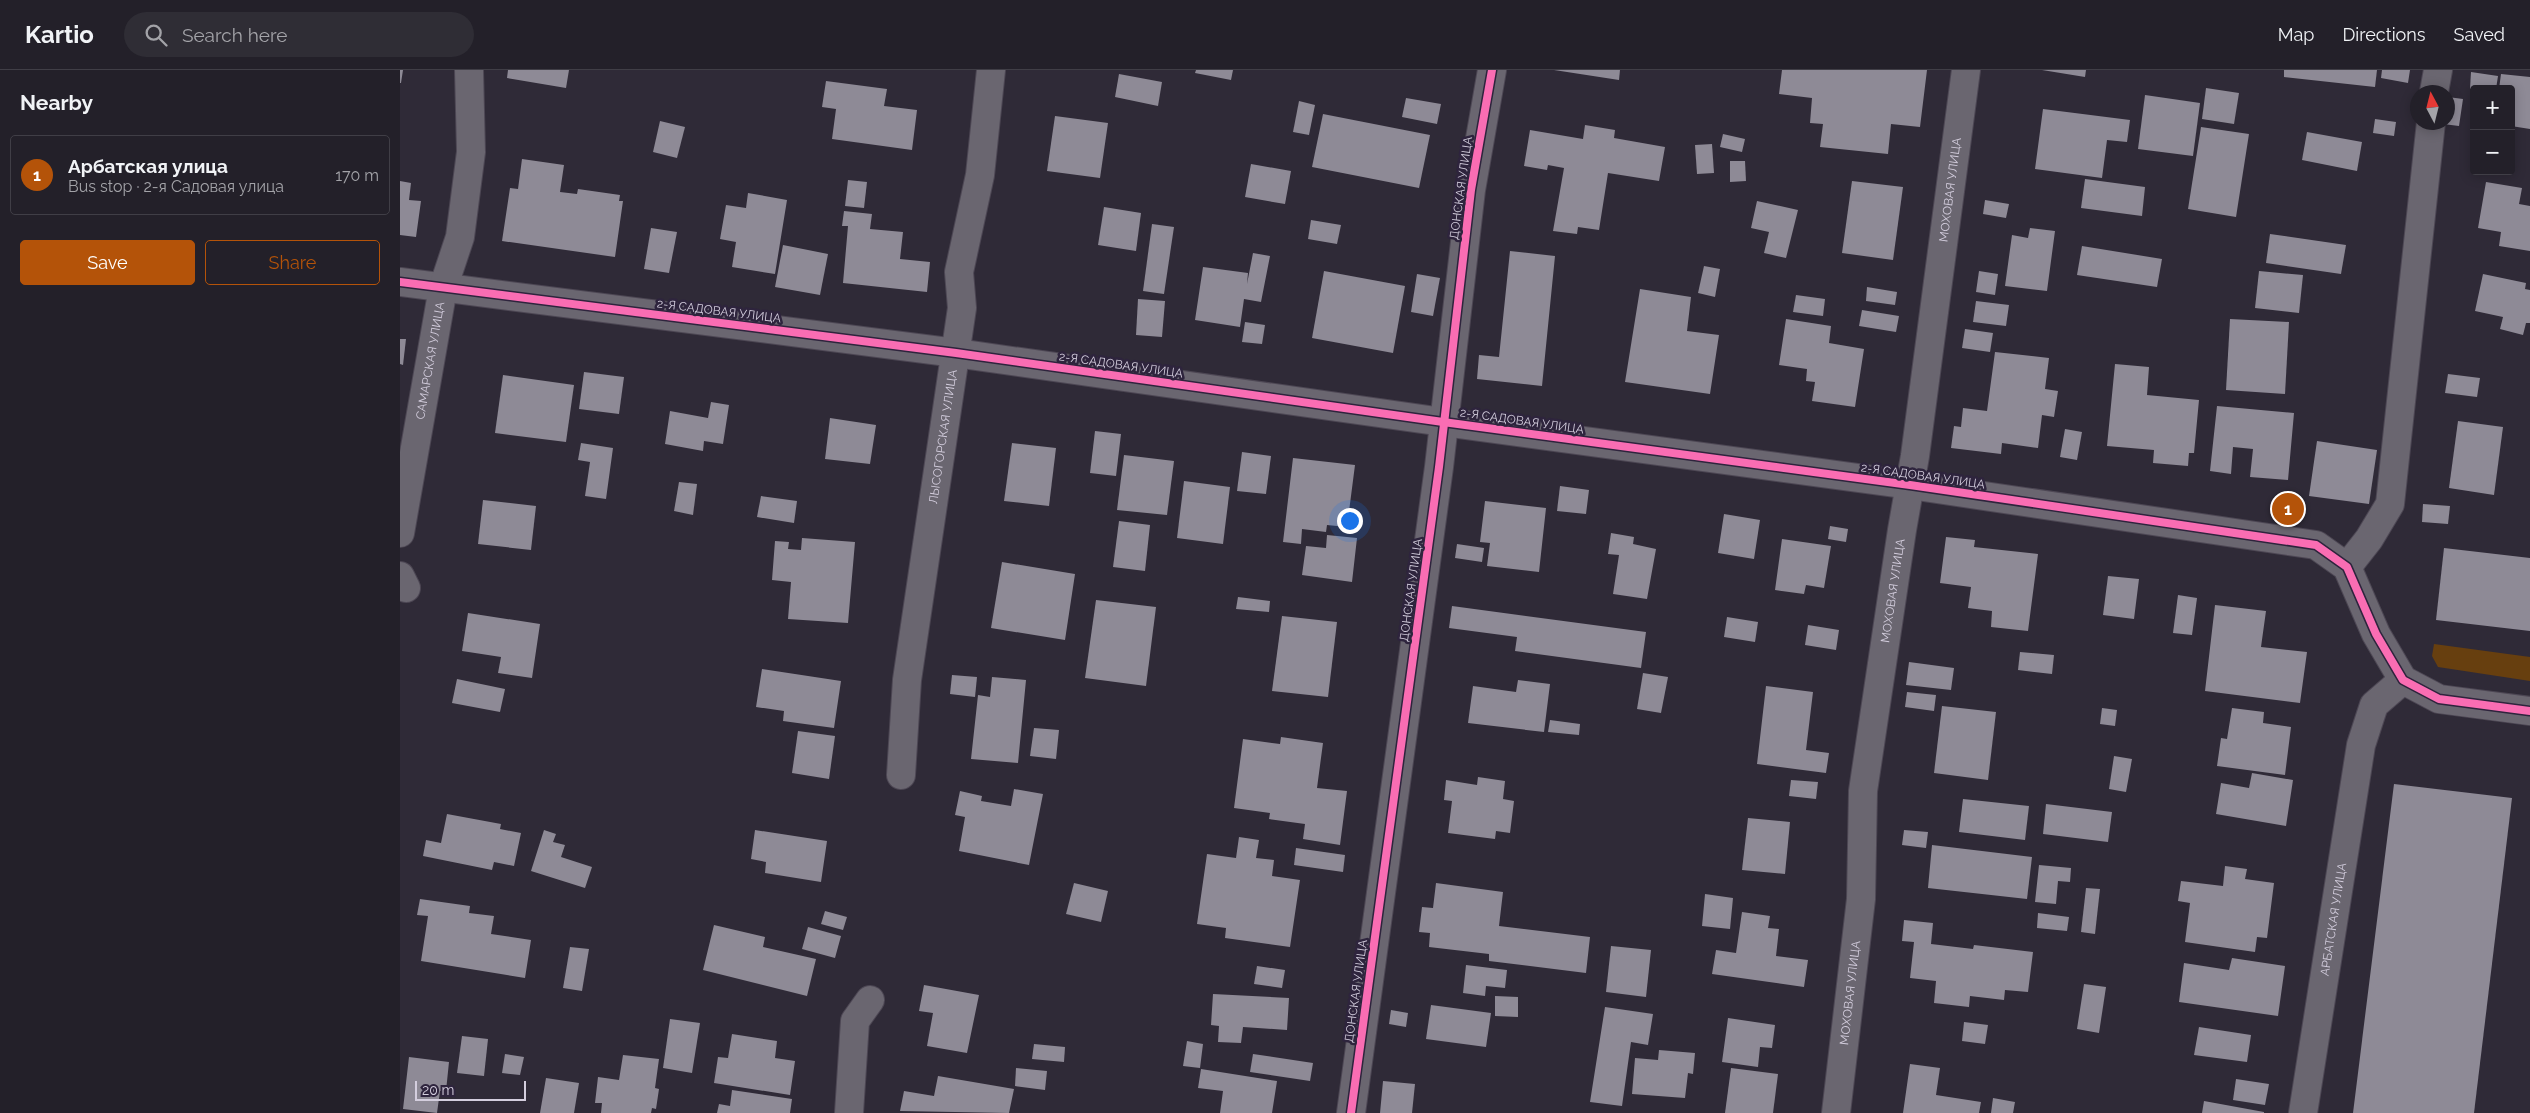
<!DOCTYPE html>
<meta charset="utf-8">
<style>
body{margin:0;font-family:Raleway,sans-serif;background:#2f2d35;color:#f1f3f6}
.controls{position:absolute;right:15px;top:15px;display:grid;overflow:hidden;border-radius:5px;box-shadow:0 2px 12px #0003}
.controls button{width:45px;height:45px;display:grid;place-items:center;padding:0;border:0;border-bottom:1px solid #403e46;background:#232029;color:#f1f3f6;font:25px sans-serif}
.compass{position:absolute;left:2010px;top:15px;width:45px;height:45px;border-radius:50%;background:#232029;box-shadow:0 2px 12px #0003;rotate:353deg}
.scale{position:absolute;left:15px;bottom:12px;width:111px;box-sizing:border-box;padding-left:5px;border:2px solid #d4cede;border-top:0;font-size:14px;line-height:18px;white-space:nowrap;color:#d4cede;-webkit-text-stroke:4px #2e243d;paint-order:stroke}
.you{position:absolute;left:949px;top:450px;width:18px;height:18px;margin:-12px;border:4px solid #fff;border-radius:50%;background:#1a73e8;box-shadow:0 0 0 8px #1a73e833}
.badge{display:grid;place-items:center;width:32px;height:32px;border-radius:50%;background:#b45309;color:#fff;font-size:16px;font-weight:700}
.pin{position:absolute;translate:-50% -50%;border:2px solid #fff;box-shadow:0 1px 5px #0006}
.list{margin:0;padding:0;list-style:none}
h2{display:flex;justify-content:space-between;align-items:center;height:65px;margin:0;padding:0 20px;font-size:21px}
h2 small{font-size:16px;font-weight:400;color:#a3a3a8}
.list li{display:grid;grid-template-columns:32px 1fr auto;gap:15px;align-items:center;box-sizing:border-box;height:80px;margin:0 10px 10px;padding:0 10px;border:1px solid #403e46;border-radius:5px}
.list b{display:block;font-size:19px;white-space:nowrap}
.list p{margin:0;font-size:16px;white-space:nowrap;color:#a3a3a8}
.list em{font-size:16px;font-style:normal;color:#a3a3a8}
.actions{display:flex;gap:10px;padding:15px 20px}
.actions a{flex:1;padding:11px 0;border:1px solid #b45309;border-radius:5px;text-align:center;font-size:18px;color:#b45309}
.actions .main{background:#b45309;color:#fff}
.icon{flex:none;width:28px;height:28px;fill:none;stroke:currentColor;stroke-width:2;stroke-linecap:round;stroke-linejoin:round}
.map{position:relative;flex:none;width:2130px;height:1043px;overflow:hidden}
header{display:flex;align-items:center;gap:30px;box-sizing:border-box;height:70px;padding:0 25px;background:#232029;border-bottom:1px solid #403e46}
header strong{font-size:24px}
nav{display:flex;gap:28px;margin-inline-start:auto;font-size:18px}
.search{width:350px;height:45px;background:#2f2d35;display:flex;align-items:center;gap:12px;box-sizing:border-box;padding:0 18px;border-radius:28px;color:#a3a3a8;font-size:19px}
main{display:flex}
aside{flex:1;background:#232029}
.map>svg:first-child{display:block}
</style>
<header>
<strong>Kartio</strong>
<div class="search"><svg class="icon" aria-label="search" viewBox="0 0 24 24"><circle cx="10" cy="10" r="6"/><path d="M15 15l6 6"/></svg>Search here</div>
<nav><a>Map</a><a>Directions</a><a>Saved</a></nav>
</header>
<main>
<aside>
<h2>Nearby<small></small></h2>
<ul class="list">
<li><span class="badge">1</span><div><b>Арбатская улица</b><p>Bus stop · 2-я Садовая улица</p></div><em>170 m</em></li>
</ul>
<div class="actions"><a class="main">Save</a><a>Share</a></div>
</aside>
<div class="map">
<svg width="2130" height="1043" viewBox="0 0 2130 1043">
<rect width="100%" height="100%" fill="#2f2a37"/>
<!-- green -->
<polygon fill="#673f0f" points="2034,574 2130,587 2130,611 2038,597 2032,586"/>
<!-- building -->
<g fill="#8e8a96">
<polygon points="0,0 3,0 1,13 0,13"/>
<polygon points="108,0 169,0 166,18 107,8"/>
<polygon points="796,0 833,0 831,10 795,3"/>
<polygon points="1154,0 1220,0 1219,10"/>
<polygon points="1382,0 1527,0 1520,57 1491,54 1488,84 1420,77 1423,54 1410,53 1412,28 1379,24"/>
<polygon points="1642,0 1686,0 1685,7"/>
<polygon points="1884,0 1977,0 1975,17 1884,7"/>
<polygon points="1982,0 2010,0 2008,13 1981,8"/>
<polygon points="2071,2 2098,6 2096,19 2070,19"/>
<polygon points="719,4 762,12 758,36 715,27"/>
<polygon points="2101,4 2130,7 2130,59 2111,56 2111,19 2099,19"/>
<polygon points="426,11 487,19 484,36 517,40 512,80 432,69 436,39 422,37"/>
<polygon points="1806,18 1839,23 1834,54 1802,49"/>
<polygon points="1745,25 1800,33 1793,86 1738,79"/>
<polygon points="2048,27 2063,29 2059,56 2043,54 2048,52"/>
<polygon points="1006,28 1041,34 1037,54 1002,47"/>
<polygon points="899,31 915,35 909,65 893,62"/>
<polygon points="1643,39 1730,50 1727,72 1707,70 1702,108 1635,99"/>
<polygon points="923,44 1030,65 1019,118 912,97"/>
<polygon points="655,46 708,53 700,108 647,101"/>
<polygon points="1975,49 1996,52 1994,66 1973,63"/>
<polygon points="260,51 285,57 277,88 253,82"/>
<polygon points="1185,55 1215,60 1214,68 1265,77 1259,111 1208,103 1199,160 1178,157 1177,164 1153,161 1164,98 1148,95 1147,100 1124,96 1130,60 1183,69"/>
<polygon points="1801,57 1849,64 1836,147 1788,139"/>
<polygon points="2073,61 2074,61 2074,75 2071,75"/>
<polygon points="1907,62 1962,72 1957,101 1902,90"/>
<polygon points="1323,64 1345,69 1342,82 1320,77"/>
<polygon points="1312,74 1314,103 1297,104 1295,75"/>
<polygon points="122,89 164,95 160,122 177,124 178,119 220,125 219,131 223,131 215,187 102,171 110,118 118,119"/>
<polygon points="1330,91 1345,91 1346,111 1330,112"/>
<polygon points="851,94 891,101 885,134 845,127"/>
<polygon points="1685,109 1745,117 1742,146 1681,138"/>
<polygon points="448,110 467,112 464,138 445,136"/>
<polygon points="0,111 11,113 9,130 21,131 16,167 0,165"/>
<polygon points="1452,111 1503,117 1493,190 1442,183"/>
<polygon points="2086,112 2122,118 2119,134 2130,136 2130,181 2099,176 2101,162 2078,158"/>
<polygon points="348,123 387,130 375,204 332,197 336,172 320,169 326,135 346,138"/>
<polygon points="1585,130 1609,134 1606,148 1583,144"/>
<polygon points="1357,131 1398,140 1386,188 1364,183 1369,162 1351,158"/>
<polygon points="704,137 741,143 736,181 698,175"/>
<polygon points="444,141 472,144 470,159 503,162 500,189 530,192 527,222 443,213 448,156 442,156"/>
<polygon points="911,150 941,155 937,174 908,169"/>
<polygon points="752,154 774,157 764,224 743,221"/>
<polygon points="251,158 277,162 269,203 244,199"/>
<polygon points="1630,158 1655,161 1647,221 1605,216 1612,165 1628,168"/>
<polygon points="1870,164 1946,175 1941,204 1866,193"/>
<polygon points="383,175 428,184 420,225 375,217"/>
<polygon points="1682,176 1762,189 1757,217 1677,205"/>
<polygon points="1110,181 1155,186 1142,316 1077,309 1079,285 1099,287"/>
<polygon points="853,183 870,186 861,232 844,229 840,257 795,250 803,197 848,203 847,214"/>
<polygon points="1304,196 1320,199 1315,227 1298,223"/>
<polygon points="924,201 1005,216 993,283 912,268"/>
<polygon points="1579,201 1598,204 1595,225 1576,222"/>
<polygon points="1859,201 1903,205 1899,243 1855,238"/>
<polygon points="1017,204 1040,208 1033,246 1011,242"/>
<polygon points="2083,204 2126,213 2125,219 2130,220 2130,253 2126,253 2123,265 2100,259 2103,247 2075,241"/>
<polygon points="1467,217 1497,222 1495,235 1466,231"/>
<polygon points="1240,219 1291,227 1287,261 1319,265 1310,324 1225,312"/>
<polygon points="1396,225 1425,229 1423,246 1393,242"/>
<polygon points="738,229 765,231 762,267 736,265"/>
<polygon points="1576,231 1609,235 1606,256 1573,252"/>
<polygon points="1462,240 1499,246 1496,262 1459,256"/>
<polygon points="1386,249 1431,256 1429,273 1464,279 1455,337 1412,331 1415,312 1406,311 1407,299 1379,295"/>
<polygon points="1830,249 1889,252 1885,324 1826,320"/>
<polygon points="845,252 865,255 862,274 842,272"/>
<polygon points="1565,259 1593,263 1590,282 1562,278"/>
<polygon points="0,269 6,269 3,295 0,294"/>
<polygon points="1595,282 1649,288 1645,319 1658,321 1654,347 1642,345 1638,378 1602,373 1601,384 1551,378 1554,356 1561,357 1563,338 1587,341"/>
<polygon points="1715,294 1749,297 1747,325 1799,330 1794,383 1789,383 1788,396 1753,393 1754,380 1707,376"/>
<polygon points="184,302 224,307 219,344 179,339"/>
<polygon points="2048,304 2080,308 2077,327 2045,323"/>
<polygon points="103,305 174,315 166,372 95,363"/>
<polygon points="311,332 329,335 323,374 304,371 303,381 265,374 270,341 308,348"/>
<polygon points="1817,336 1894,343 1888,410 1850,407 1853,379 1833,377 1831,404 1810,401"/>
<polygon points="430,348 476,355 470,394 425,389"/>
<polygon points="2058,351 2103,357 2094,425 2049,418"/>
<polygon points="1665,359 1682,362 1677,390 1660,387"/>
<polygon points="695,361 721,364 716,406 690,403"/>
<polygon points="1917,371 1977,380 1969,434 1909,426"/>
<polygon points="181,373 213,378 206,429 185,426 190,392 178,390"/>
<polygon points="612,373 656,378 649,436 604,431"/>
<polygon points="842,382 871,386 866,424 837,421"/>
<polygon points="724,385 774,391 767,445 717,440"/>
<polygon points="893,388 955,395 947,457 927,455 926,462 902,459 901,474 883,472"/>
<polygon points="784,411 830,417 823,474 777,468"/>
<polygon points="279,412 297,414 293,445 274,441"/>
<polygon points="1160,416 1189,420 1186,444 1157,441"/>
<polygon points="361,426 397,431 394,453 357,447"/>
<polygon points="83,430 136,436 131,480 78,474"/>
<polygon points="1085,431 1146,438 1139,502 1087,496 1090,473 1080,472"/>
<polygon points="2023,434 2050,436 2048,454 2022,452"/>
<polygon points="1324,444 1360,450 1354,489 1318,483"/>
<polygon points="719,451 750,455 745,501 713,497"/>
<polygon points="1430,456 1448,459 1446,472 1428,469"/>
<polygon points="1211,463 1234,467 1233,474 1256,479 1247,529 1213,524 1219,485 1208,484"/>
<polygon points="927,465 957,468 952,512 902,505 906,476 926,478"/>
<polygon points="1546,467 1575,470 1574,477 1638,484 1628,561 1591,557 1592,541 1568,538 1571,517 1540,513"/>
<polygon points="402,468 455,472 448,553 388,549 391,512 372,510 375,471 389,472 388,479 401,480"/>
<polygon points="1382,469 1431,476 1424,518 1406,515 1404,524 1375,520"/>
<polygon points="1057,474 1084,478 1082,492 1055,488"/>
<polygon points="2044,478 2130,488 2130,561 2036,550"/>
<polygon points="602,492 675,504 665,570 591,558"/>
<polygon points="1708,506 1739,509 1734,549 1703,545"/>
<polygon points="1778,525 1797,528 1792,565 1773,563"/>
<polygon points="838,527 870,531 869,542 836,539"/>
<polygon points="696,530 756,537 746,616 685,608"/>
<polygon points="1815,535 1866,541 1861,577 1907,582 1900,633 1805,621"/>
<polygon points="1052,536 1246,562 1241,598 1115,581 1117,567 1049,558"/>
<polygon points="68,543 140,554 132,608 98,603 101,587 62,581"/>
<polygon points="882,546 937,552 928,627 872,621"/>
<polygon points="1327,547 1358,552 1355,572 1324,567"/>
<polygon points="1408,555 1439,560 1436,580 1405,575"/>
<polygon points="1620,582 1654,585 1652,604 1618,600"/>
<polygon points="1509,592 1554,598 1551,620 1506,615"/>
<polygon points="362,599 441,611 434,658 383,651 384,641 356,637"/>
<polygon points="1243,603 1268,607 1261,643 1237,639"/>
<polygon points="552,605 577,607 575,627 550,624"/>
<polygon points="592,607 626,610 618,693 571,689 578,625 590,627"/>
<polygon points="57,609 105,619 100,642 52,633"/>
<polygon points="1118,610 1150,614 1144,662 1068,653 1073,616 1116,622"/>
<polygon points="1366,616 1413,622 1406,680 1429,683 1426,703 1357,694"/>
<polygon points="1507,622 1536,625 1534,641 1505,637"/>
<polygon points="1542,636 1596,642 1588,710 1534,703"/>
<polygon points="1702,638 1717,640 1715,656 1700,654"/>
<polygon points="1832,638 1864,642 1863,653 1891,657 1885,705 1817,696 1821,668 1827,669"/>
<polygon points="1150,650 1180,654 1179,665 1148,662"/>
<polygon points="634,658 659,660 656,689 630,686"/>
<polygon points="398,661 435,666 429,709 392,703"/>
<polygon points="881,667 923,673 917,718 947,721 940,775 903,769 905,754 869,749 870,743 834,738 843,669 880,674"/>
<polygon points="1714,686 1732,689 1726,722 1709,719"/>
<polygon points="1852,703 1893,710 1886,756 1816,744 1821,713 1849,718"/>
<polygon points="1078,707 1105,711 1103,729 1114,731 1110,763 1096,761 1095,769 1048,763 1052,731 1044,730 1046,710 1077,715"/>
<polygon points="1391,710 1418,712 1416,729 1389,726"/>
<polygon points="1994,714 2112,728 2074,1043 1953,1043"/>
<polygon points="614,719 643,724 629,795 559,781 565,747 555,745 560,721 582,726 581,731 611,736"/>
<polygon points="1563,729 1629,736 1625,770 1559,762"/>
<polygon points="1646,734 1712,742 1708,772 1643,764"/>
<polygon points="47,744 101,754 100,759 121,763 114,796 94,792 92,800 23,786 26,770 41,773"/>
<polygon points="1348,748 1390,752 1385,804 1342,800"/>
<polygon points="144,760 156,764 153,772 165,775 161,787 192,797 185,818 131,801"/>
<polygon points="355,760 427,771 421,812 365,803 366,792 351,789"/>
<polygon points="1504,760 1528,762 1526,778 1502,775"/>
<polygon points="839,767 859,770 856,788 874,790 872,806 900,810 890,877 825,868 826,858 797,854 807,784 836,788"/>
<polygon points="1532,775 1632,787 1627,829 1528,818"/>
<polygon points="896,778 945,785 943,802 894,795"/>
<polygon points="1639,795 1671,798 1670,812 1658,811 1656,834 1635,832"/>
<polygon points="1825,796 1847,799 1845,809 1874,813 1867,868 1857,867 1855,882 1785,872 1790,833 1778,831 1781,811 1823,816"/>
<polygon points="674,813 708,821 701,852 666,844"/>
<polygon points="1036,813 1103,822 1099,856 1190,867 1186,903 1089,891 1089,884 1029,877 1030,863 1019,862 1022,837 1033,838"/>
<polygon points="1686,818 1700,819 1695,864 1681,862"/>
<polygon points="1305,824 1333,828 1330,859 1302,856"/>
<polygon points="20,829 70,836 69,843 94,846 91,864 131,870 125,908 21,891 28,846 17,845"/>
<polygon points="425,841 447,847 443,860 421,854"/>
<polygon points="1342,842 1370,846 1368,858 1379,859 1376,886 1408,890 1404,917 1312,904 1316,880 1336,883"/>
<polygon points="1638,843 1669,847 1667,861 1637,858"/>
<polygon points="1504,850 1533,853 1531,874 1573,879 1574,875 1633,882 1628,922 1605,920 1604,930 1570,926 1569,937 1534,933 1536,911 1510,908 1514,872 1502,871"/>
<polygon points="314,855 365,867 363,877 416,889 407,926 303,900"/>
<polygon points="408,857 441,866 435,888 402,879"/>
<polygon points="1211,876 1251,880 1246,927 1206,922"/>
<polygon points="170,877 189,879 182,921 163,918"/>
<polygon points="1832,888 1885,896 1878,946 1779,932 1784,893 1829,900"/>
<polygon points="1066,895 1107,900 1105,918 1086,916 1085,926 1063,923"/>
<polygon points="857,896 885,900 882,918 854,914"/>
<polygon points="1684,914 1706,917 1699,963 1677,959"/>
<polygon points="524,915 579,925 567,983 527,976 533,943 519,941"/>
<polygon points="813,924 889,928 887,960 843,957 841,973 818,972 819,956 811,955"/>
<polygon points="1095,926 1118,927 1118,947 1095,946"/>
<polygon points="1031,935 1091,943 1086,977 1026,969"/>
<polygon points="1205,937 1253,944 1248,975 1231,972 1222,1036 1190,1032"/>
<polygon points="991,940 1008,943 1006,957 989,954"/>
<polygon points="1328,948 1375,955 1372,978 1360,977 1358,997 1322,992"/>
<polygon points="270,949 300,953 292,1003 263,998"/>
<polygon points="1564,952 1588,955 1585,974 1562,971"/>
<polygon points="1799,957 1851,965 1847,992 1794,985"/>
<polygon points="332,964 377,971 375,988 395,991 390,1025 314,1013 318,987 328,988"/>
<polygon points="62,966 88,969 84,1006 57,1003"/>
<polygon points="787,971 803,974 800,998 783,996"/>
<polygon points="634,974 665,977 664,992 632,989"/>
<polygon points="1259,980 1295,983 1293,1004 1288,1003 1285,1028 1232,1024 1235,988 1258,990"/>
<polygon points="105,984 124,987 120,1005 102,1003"/>
<polygon points="853,984 913,993 910,1011 850,1002"/>
<polygon points="223,985 259,989 255,1018 259,1019 256,1039 252,1038 251,1043 201,1043 202,1033 195,1033 198,1007 219,1010"/>
<polygon points="9,987 49,992 46,1021 40,1021 37,1043 3,1039"/>
<polygon points="1510,994 1540,998 1536,1025 1581,1032 1579,1043 1503,1043"/>
<polygon points="616,998 647,1001 645,1020 615,1016"/>
<polygon points="1331,998 1378,1004 1373,1043 1325,1043"/>
<polygon points="801,999 877,1011 872,1043 820,1043 823,1021 798,1018"/>
<polygon points="538,1006 614,1019 609,1043 500,1041 504,1021 534,1026"/>
<polygon points="146,1008 179,1013 174,1043 140,1043"/>
<polygon points="1836,1009 1869,1014 1865,1035 1833,1030"/>
<polygon points="983,1011 1015,1014 1012,1043 980,1043"/>
<polygon points="332,1020 392,1029 390,1043 317,1043 319,1034 330,1036"/>
<polygon points="1593,1028 1615,1032 1613,1043 1591,1043"/>
<polygon points="1804,1031 1864,1042 1864,1043 1802,1043"/>
</g>
<g fill="none" stroke-linecap="round" stroke-linejoin="round">
<defs>
<g id="minor">
<polyline points="2034,22 2038,0"/>
<polyline points="0,212 556,283 1043,352 1510,415 1916,475 1947,497 1976,564 2003,610 2039,629 2130,641"/>
<path id="s1" d="M 0,463 L 43,218 L 60,167 L 71,82 L 69,0"/>
<polyline points="1947,497 1969,469 1990,434 2031,52"/>
<polyline points="0,506 6,518"/>
<path id="s2" d="M 501,705 L 507,610 L 562,238 L 559,202 L 580,105 L 591,0"/>
<polyline points="449,1043 455,951 470,930"/>
<polyline points="951,1043 1039,397 1071,120 1092,0"/>
<path id="s3" d="M 1436,1043 L 1461,829 L 1463,721 L 1502,460 L 1515,386 L 1566,0"/>
<path id="s4" d="M 1903,1043 L 1961,675 L 1974,635 L 2003,610"/>
</g>
</defs>
<!-- minor casing -->
<use href="#minor" stroke="#4d4754" stroke-width="30"/>
<!-- minor -->
<use href="#minor" stroke="#6a6670" stroke-width="28"/>
<defs>
<g id="cycleway">
<polyline points="0,212 556,283 1043,352 1510,415 1916,475 1947,497 1976,564 2003,610 2039,629 2130,641"/>
<polyline points="951,1043 1039,397 1071,120 1092,0"/>
</g>
</defs>
<!-- cycleway casing -->
<use href="#cycleway" stroke="#2e243d" stroke-width="11"/>
<!-- cycleway -->
<use href="#cycleway" stroke="#f96db3" stroke-width="8"/>
</g>
<g text-anchor="middle" stroke-width="5" stroke-linejoin="round" paint-order="stroke">
<!-- street labels -->
<g font-size="12" fill="#d4cede" stroke="#2e243d">
<text transform="translate(1061 118) rotate(-82)" y="4">ДОНСКАЯ УЛИЦА</text>
<text dy="4" stroke="none"><textPath href="#s3" startOffset="931">МОХОВАЯ УЛИЦА</textPath></text>
<text transform="translate(319 241) rotate(7)" y="4">2-Я САДОВАЯ УЛИЦА</text>
<text dy="4" stroke="none"><textPath href="#s1" startOffset="175">САМАРСКАЯ УЛИЦА</textPath></text>
<text transform="translate(721 295) rotate(8)" y="4">2-Я САДОВАЯ УЛИЦА</text>
<text transform="translate(1122 351) rotate(8)" y="4">2-Я САДОВАЯ УЛИЦА</text>
<text dy="4" stroke="none"><textPath href="#s2" startOffset="341">ЛЫСОГОРСКАЯ УЛИЦА</textPath></text>
<text transform="translate(1523 406) rotate(8)" y="4">2-Я САДОВАЯ УЛИЦА</text>
<text transform="translate(1011 520) rotate(-82)" y="4">ДОНСКАЯ УЛИЦА</text>
<text dy="4" stroke="none"><textPath href="#s3" startOffset="526">МОХОВАЯ УЛИЦА</textPath></text>
<text dy="4" stroke="none"><textPath href="#s4" startOffset="196">АРБАТСКАЯ УЛИЦА</textPath></text>
<text transform="translate(956 921) rotate(-82)" y="4">ДОНСКАЯ УЛИЦА</text>
<text dy="4" stroke="none"><textPath href="#s3" startOffset="121">МОХОВАЯ УЛИЦА</textPath></text>
</g>
</g>
</svg>
<div class="controls">
<button>+</button>
<button>−</button>
</div>
<svg class="compass" viewBox="-18 -18 36 36"><path d="M0-13l5 13h-10z" fill="#e53935"/><path d="M0 13l5-13h-10z" fill="#a3a3a8"/></svg>
<div class="scale">20 m</div>
<div class="you"></div>
<div class="pin badge" style="left:1888px;top:439px">1</div>
</div>
</main>
